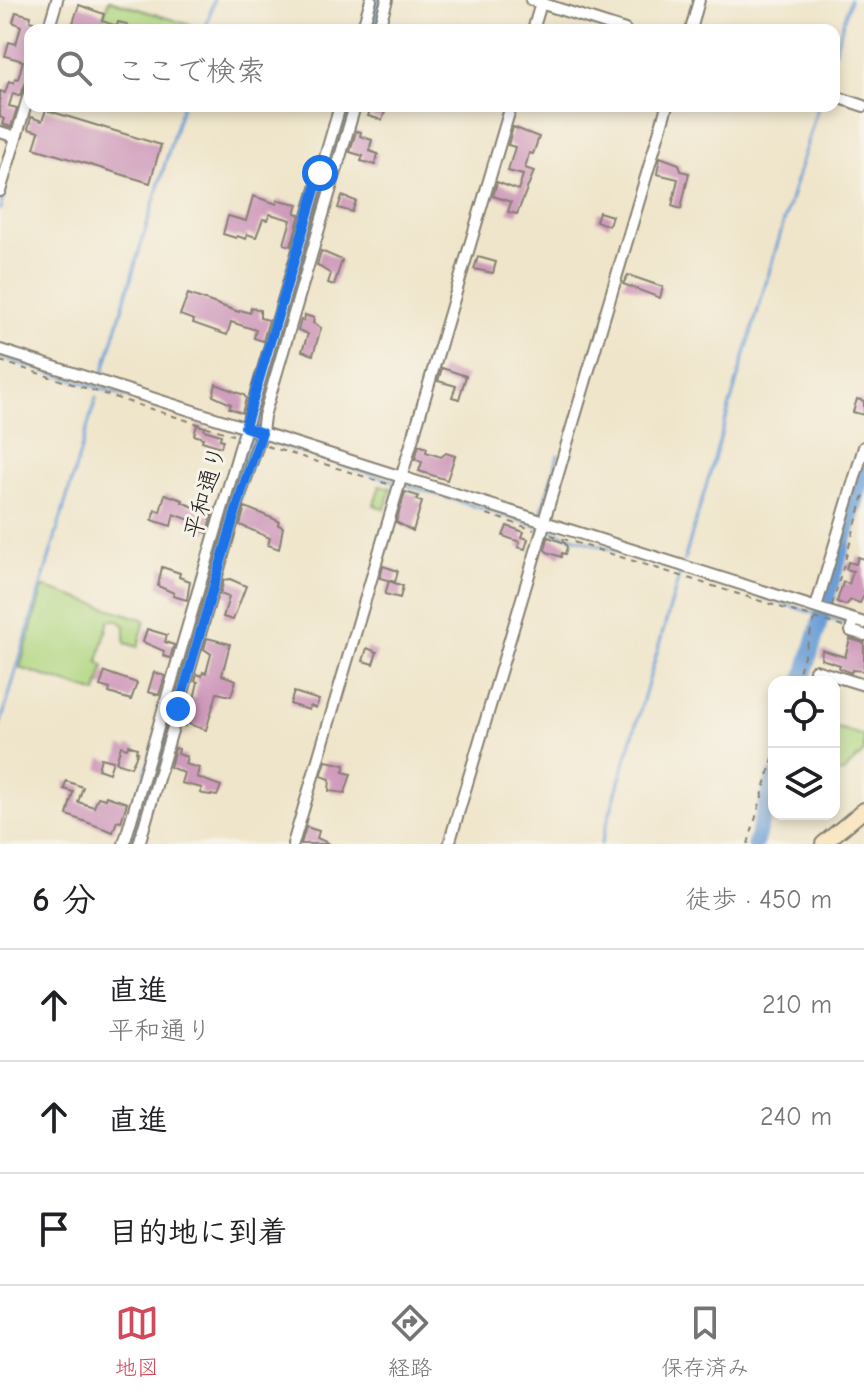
<!DOCTYPE html>
<html lang="ja">
<meta charset="utf-8">
<style>
body{margin:0;font-family:"Comic Neue","Klee One",sans-serif;background:#f2f2f2;color:#202124}
.controls{position:absolute;right:24px;bottom:24px;display:grid;overflow:hidden;border-radius:16px;box-shadow:0 4px 12px #0003}
.controls button{width:72px;height:72px;display:grid;place-items:center;padding:0;border:0;border-bottom:2px solid #e0e0e0;background:#fff;color:#202124;font:40px sans-serif}
.stop{position:absolute;width:24px;height:24px;margin:-18px;border:6px solid #1a73e8;border-radius:50%;background:#fff}
.stop.end{background:#1a73e8;border-color:#fff;box-shadow:0 2px 8px #0008}
.list{margin:0;padding:0;list-style:none}
h2{display:flex;justify-content:space-between;align-items:center;height:104px;margin:0;padding:0 32px;font-size:34px}
h2 small{font-size:26px;font-weight:400;color:#757577}
.list li{display:grid;grid-template-columns:52px 1fr auto;gap:24px;align-items:center;box-sizing:border-box;height:112px;padding:0 32px;border-top:2px solid #e0e0e0}
.list b{display:block;font-size:30px;white-space:nowrap}
.list p{margin:0;font-size:26px;white-space:nowrap;color:#757577}
.list em{font-size:26px;font-style:normal;color:#757577}
.icon{flex:none;width:44px;height:44px;fill:none;stroke:currentColor;stroke-width:2;stroke-linecap:round;stroke-linejoin:round}
.map{position:relative;flex:none;width:864px;height:844px;overflow:hidden}
.search{position:absolute;background:#fff;box-shadow:0 4px 12px #0003;left:24px;right:24px;top:24px;height:88px;display:flex;align-items:center;gap:20px;box-sizing:border-box;padding:0 28px;border-radius:16px;color:#757577;font-size:30px}
.sheet{height:440px;background:#fff}
nav{display:flex;justify-content:space-around;align-items:center;box-sizing:border-box;height:112px;border-top:2px solid #e0e0e0;background:#fff;font-size:22px;color:#757577}
nav a{display:grid;justify-items:center;gap:4px}
nav .on{color:#d1495b}
.map>svg:first-child{display:block}
</style>
<div class="map">
<svg width="864" height="844" viewBox="0 0 864 844">
<rect width="100%" height="100%" fill="#f7f3e8"/>
<filter id="ink" filterUnits="userSpaceOnUse"><feTurbulence type="fractalNoise" baseFrequency=".0125" numOctaves="2"/><feDisplacementMap in="SourceGraphic" scale="16" xChannelSelector="R" yChannelSelector="G"/><feConvolveMatrix kernelMatrix="1 2 1 2 8 2 1 2 1" color-interpolation-filters="sRGB"/></filter>
<filter id="wash" filterUnits="userSpaceOnUse"><feTurbulence type="fractalNoise" baseFrequency=".006" numOctaves="4" result="noise"/><feDisplacementMap in="SourceGraphic" scale="32" xChannelSelector="R" yChannelSelector="G"/><feGaussianBlur stdDeviation="1.8" result="paint"/><feColorMatrix in="noise" values="0 0 0 0 0 0 0 0 0 0 0 0 0 0 0 0 0 1.4 0 .05"/><feComposite in="paint" operator="in"/></filter>
<g filter="url(#wash)">
<rect width="100%" height="100%" fill="#efe5ca"/>
<!-- green -->
<g fill="#afd680" stroke="#66794e" stroke-width="2">
<polygon points="109,0 203,29 203,30 137,30 138,26 118,20 116,25 102,20"/>
<polygon points="380,485 391,488 385,509 374,505"/>
<polygon points="43,587 145,620 138,647 125,643 125,626 118,620 109,620 98,662 104,666 97,693 20,668"/>
<polygon points="834,727 864,736 864,752 842,773 834,772"/>
</g>
<g fill="none" stroke-linecap="round" stroke-linejoin="round">
<!-- stream -->
<g stroke="#6a9ed6" stroke-width="3">
<polyline points="205,30 214,0"/>
<polyline points="685,30 693,4"/>
<polyline points="834,53 850,0"/>
<polyline points="0,209 5,190"/>
<polyline points="0,357 241,432"/>
<polyline points="102,377 182,106"/>
<polyline points="263,440 397,482"/>
<polyline points="404,484 864,629"/>
<polyline points="542,510 558,455"/>
<polyline points="684,561 818,106"/>
<polyline points="0,726 96,398"/>
<polyline points="601,844 681,570"/>
</g>
<!-- river -->
<g stroke="#6a9ed6" stroke-width="16">
<polyline points="371,30 380,0"/>
<polyline points="802,682 864,473"/>
<polyline points="131,844 349,106"/>
<polyline points="755,844 774,778"/>
</g>
</g>
<g id="blocks">
<!-- building -->
<g fill="#cf9abb">
<polygon points="79,5 104,14 102,21 117,26 118,22 127,24 125,30 84,30 72,26"/>
<polygon points="16,12 31,16 30,21 41,25 40,30 30,30 30,71 20,96 13,93 9,106 17,108 11,127 2,124 4,119 0,117 0,91 5,93 9,81 14,83 15,78 18,79 23,61 5,56 9,42 16,44 21,26 13,22"/>
<polygon points="371,108 385,112 382,120 368,116"/>
<polygon points="46,110 161,145 150,183 34,148 39,132 28,129 31,117 42,121"/>
<polygon points="513,127 539,137 533,154 529,153 525,168 534,171 517,214 508,212 511,202 493,196 497,182 518,190 523,175 508,171 515,147 508,145"/>
<polygon points="356,131 361,132 360,136 372,140 369,151 378,154 375,165 361,161 363,156 350,152"/>
<polygon points="660,157 679,164 681,171 689,173 681,209 672,206 678,179 657,174"/>
<polygon points="253,196 277,204 278,200 298,204 295,213 300,214 291,246 284,244 291,220 270,214 268,220 263,219 256,237 247,234 246,239 237,236 236,238 223,234 228,216 246,221"/>
<polygon points="342,196 356,201 352,212 338,208"/>
<polygon points="599,212 612,216 609,226 596,221"/>
<polygon points="321,251 342,260 334,285 328,283 331,274 317,265"/>
<polygon points="478,257 496,262 493,273 474,269"/>
<polygon points="628,275 663,287 660,298 623,284"/>
<polygon points="188,294 239,312 240,310 250,313 251,307 260,310 260,318 269,320 263,341 254,338 256,330 231,322 227,335 193,323 194,320 180,315"/>
<polygon points="305,315 314,318 313,323 321,328 313,355 302,351 308,334 298,330 301,320 304,321"/>
<polygon points="442,368 466,376 459,399 452,397 456,386 438,381"/>
<polygon points="216,384 244,395 246,398 242,413 229,408 231,404 213,396"/>
<polygon points="857,399 864,401 864,415 853,412"/>
<polygon points="197,425 205,427 204,430 221,435 220,439 223,440 221,447 202,441 203,438 194,435"/>
<polygon points="419,445 427,448 426,452 441,457 446,453 455,456 447,480 419,471 422,462 415,459"/>
<polygon points="405,492 418,496 416,500 422,502 413,531 396,522"/>
<polygon points="165,494 183,500 182,502 212,515 207,533 200,530 201,524 174,514 171,526 152,520 155,510 160,512"/>
<polygon points="245,507 279,521 278,525 283,527 279,549 268,545 270,538 240,525"/>
<polygon points="507,526 524,532 522,537 528,539 525,549 518,547 520,542 503,536"/>
<polygon points="548,537 565,543 567,547 565,554 562,553 561,557 547,552 545,550"/>
<polygon points="858,557 864,559 864,595 860,603 851,600 846,605 837,602 843,582 849,584 853,571 846,569 848,562 856,564"/>
<polygon points="383,566 398,571 395,582 380,578"/>
<polygon points="162,567 180,573 179,577 190,581 187,600 173,596 174,593 158,586"/>
<polygon points="230,579 246,586 233,620 223,617 229,597 220,594 224,580"/>
<polygon points="389,581 403,586 400,598 385,594"/>
<polygon points="147,629 167,635 165,642 174,645 170,658 163,656 164,651 143,642"/>
<polygon points="207,638 230,644 222,675 236,680 231,696 217,693 206,730 186,723 185,726 182,725 190,698 194,699 198,682 195,681 197,674 202,676 203,672 206,673 211,654 204,649"/>
<polygon points="850,639 864,643 864,671 852,670 851,673 839,668 840,665 821,659 822,650 845,657"/>
<polygon points="367,648 377,652 373,664 363,661"/>
<polygon points="105,672 137,683 131,700 109,693 110,689 100,686"/>
<polygon points="154,672 165,676 159,695 148,692"/>
<polygon points="294,692 319,700 316,708 310,706 309,710 290,704"/>
<polygon points="128,745 137,748 136,752 138,752 131,767 116,762 121,746 127,748"/>
<polygon points="175,748 179,749 178,754 187,757 185,764 199,768 197,777 221,786 217,796 204,794 200,793 202,788 181,783 184,773 170,767"/>
<polygon points="101,758 113,761 109,773 98,769"/>
<polygon points="326,761 345,765 343,772 351,774 345,793 329,791 330,779 321,776"/>
<polygon points="66,781 83,787 78,802 94,807 98,797 105,799 106,796 127,803 121,822 117,821 113,832 67,815 73,792 64,789"/>
<polygon points="306,827 319,831 317,838 330,844 301,844"/>
</g>
</g>
</g>
<g filter="url(#ink)">
<use href="#blocks" fill-opacity="0" stroke="#868073" stroke-width="2"/>
<g fill="none" stroke-linecap="round" stroke-linejoin="round">
<defs>
<g id="street">
<polyline points="531,0 625,30"/>
<polyline points="48,30 57,0"/>
<polyline points="362,30 371,0"/>
<polyline points="378,30 387,0"/>
<polyline points="533,30 542,0"/>
<polyline points="691,30 699,0"/>
<polyline points="834,96 864,106"/>
<polyline points="0,132 16,137"/>
<polyline points="0,191 30,91"/>
<polyline points="0,350 864,623"/>
<polyline points="544,521 667,106"/>
<polyline points="816,607 864,447"/>
<polyline points="854,620 851,631 864,635"/>
<polyline points="815,670 864,685"/>
<polyline points="124,844 340,106"/>
<polyline points="139,844 242,490 262,433 264,416 355,106"/>
<polyline points="293,844 511,106"/>
<polyline points="449,844 545,521"/>
</g>
<polyline id="secondary" points="823,844 864,810"/>
</defs>
<!-- street casing -->
<use href="#street" stroke="#868073" stroke-width="14"/>
<!-- secondary casing -->
<use href="#secondary" stroke="#868073" stroke-width="18"/>
<!-- path -->
<g stroke="#868073" stroke-width="2" stroke-dasharray="6 6" stroke-linecap="butt">
<polyline points="0,361 233,435"/>
<polyline points="267,446 391,485"/>
<polyline points="487,514 534,530"/>
<polyline points="551,535 843,627"/>
<polyline points="832,605 864,495"/>
<polyline points="796,682 815,618"/>
<polyline points="748,844 774,755"/>
</g>
<!-- street -->
<use href="#street" stroke="#fff" stroke-width="10"/>
<!-- secondary -->
<use href="#secondary" stroke="#f9e7c3" stroke-width="14"/>
</g>
</g>
<g fill="none" stroke-linecap="round" stroke-linejoin="round" filter="url(#ink)">
<!-- route -->
<polyline stroke="#1a73e8" stroke-width="10" points="178,709 242,490 262,433 245,427 320,173"/>
</g>
<g text-anchor="middle" stroke-width="6" stroke-linejoin="round" paint-order="stroke">
<!-- street labels -->
<g font-size="24" fill="#1c1c1c" stroke="#f7f3e8">
<text transform="translate(205 492) rotate(-74)" y="8">平和通り</text>
</g>
</g>
</svg>
<div class="controls">
<button><svg class="icon" aria-label="locate" viewBox="0 0 24 24"><circle cx="12" cy="12" r="6"/><path d="M12 2v4M12 18v4M2 12h4M18 12h4"/></svg></button>
<button><svg class="icon" aria-label="layers" viewBox="0 0 24 24"><path d="M12 4l9 5-9 5-9-5zM3 14l9 5 9-5"/></svg></button>
</div>
<div class="stop" style="left:320px;top:173px"></div>
<div class="stop end" style="left:178px;top:709px"></div>
<div class="search"><svg class="icon" aria-label="search" viewBox="0 0 24 24"><circle cx="10" cy="10" r="6"/><path d="M15 15l6 6"/></svg>ここで検索</div>
</div>
<section class="sheet">
<h2>6 分<small>徒歩 · 450 m</small></h2>
<ul class="list">
<li><svg class="icon" aria-label="ahead" viewBox="0 0 24 24"><path d="M12 20V5M6 11l6-6 6 6"/></svg><div><b>直進</b><p>平和通り</p></div><em>210 m</em></li>
<li><svg class="icon" aria-label="ahead" viewBox="0 0 24 24"><path d="M12 20V5M6 11l6-6 6 6"/></svg><div><b>直進</b></div><em>240 m</em></li>
<li><svg class="icon" aria-label="arrive" viewBox="0 0 24 24"><path d="M6 21V4h12l-3 4 3 4H6"/></svg><div><b>目的地に到着</b></div></li>
</ul>
</section>
<nav>
<a class="on"><svg class="icon" aria-label="map" viewBox="0 0 24 24"><path d="M3 6l6-2 6 2 6-2v14l-6 2-6-2-6 2zM9 4v14M15 6v14"/></svg>地図</a>
<a><svg class="icon" aria-label="directions" viewBox="0 0 24 24"><path d="M12 3l9 9-9 9-9-9zM9 14v-3h6M13 9l2 2-2 2"/></svg>経路</a>
<a><svg class="icon" aria-label="saved" viewBox="0 0 24 24"><path d="M7 4h10v16l-5-4-5 4z"/></svg>保存済み</a>
</nav>
